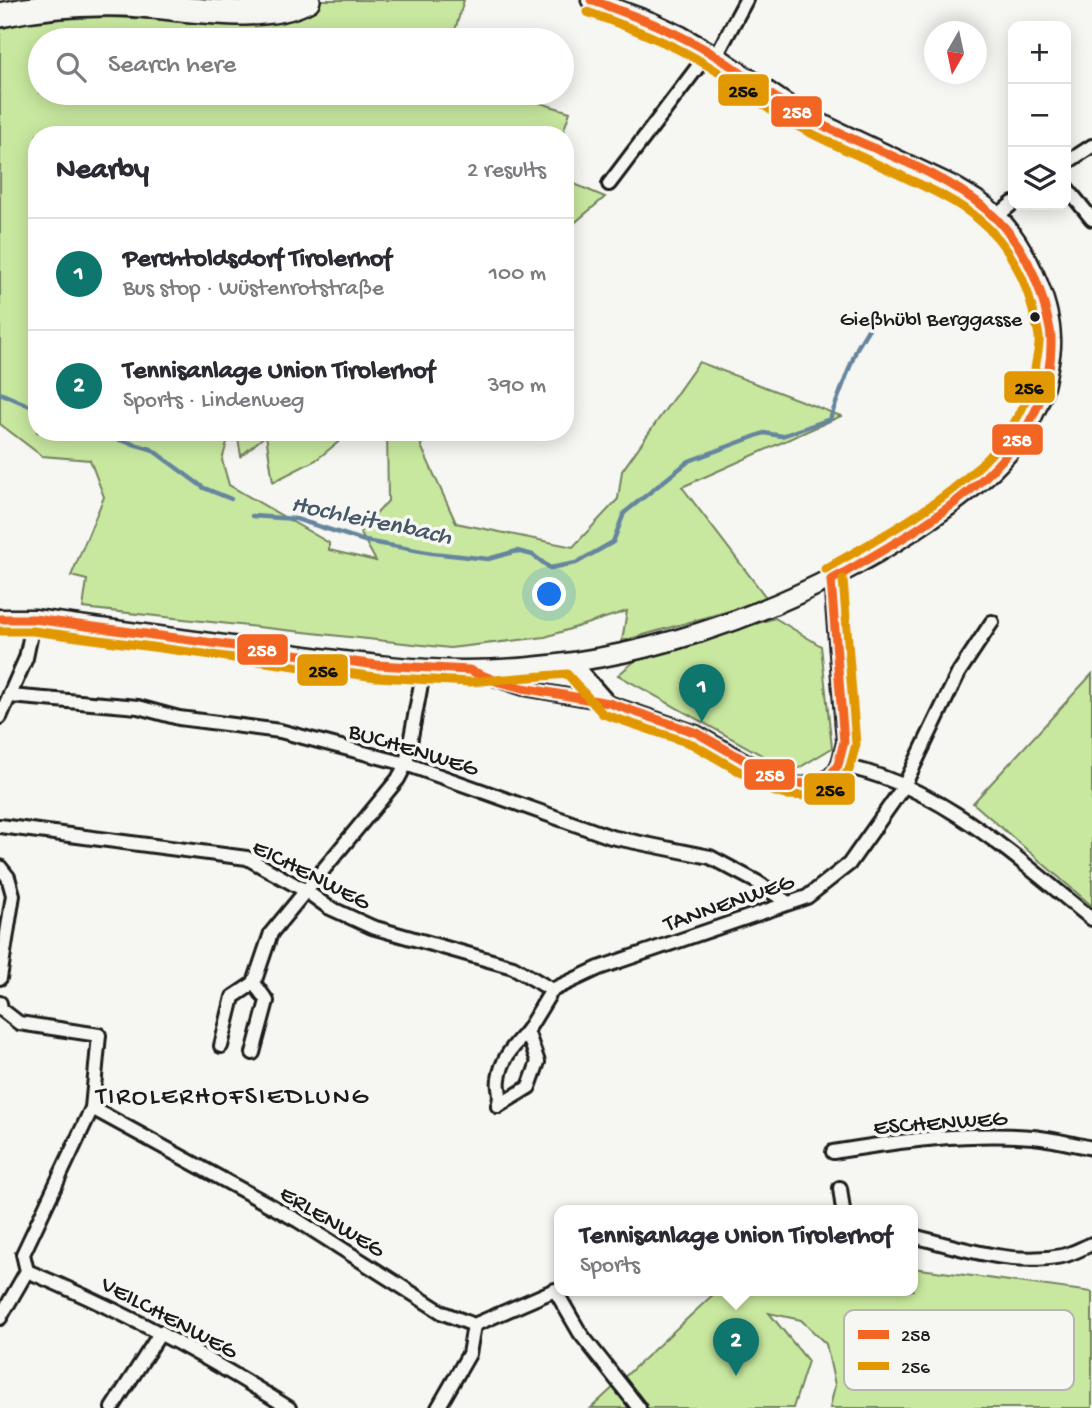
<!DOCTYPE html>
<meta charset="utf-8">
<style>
body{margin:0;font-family:"Gochi Hand",sans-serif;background:#f2f2f3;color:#2b2b33}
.controls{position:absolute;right:21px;top:21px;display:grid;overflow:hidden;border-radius:14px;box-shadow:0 4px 18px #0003}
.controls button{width:63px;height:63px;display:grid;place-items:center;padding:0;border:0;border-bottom:2px solid #e1e1e2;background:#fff;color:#2b2b33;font:35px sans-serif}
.compass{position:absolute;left:924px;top:21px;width:63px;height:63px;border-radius:50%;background:#fff;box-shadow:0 4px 18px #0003;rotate:189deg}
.you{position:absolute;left:550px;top:595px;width:24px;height:24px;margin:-18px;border:5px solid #fff;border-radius:50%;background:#1a73e8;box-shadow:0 0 0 10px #1a73e833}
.badge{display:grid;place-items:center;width:46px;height:46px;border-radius:50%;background:#0f766e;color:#fff;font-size:23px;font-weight:700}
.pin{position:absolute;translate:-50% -58px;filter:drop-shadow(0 2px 4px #0008)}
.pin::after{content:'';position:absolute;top:37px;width:24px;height:21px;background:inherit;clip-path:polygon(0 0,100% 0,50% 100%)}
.popup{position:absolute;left:554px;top:1205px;width:364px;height:91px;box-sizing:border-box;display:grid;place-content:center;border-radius:14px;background:#fff;filter:drop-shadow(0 2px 5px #0005);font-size:23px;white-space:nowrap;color:#7c7c81}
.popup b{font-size:26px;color:#2b2b33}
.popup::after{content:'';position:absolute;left:50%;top:100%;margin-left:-14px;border:14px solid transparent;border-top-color:#fff}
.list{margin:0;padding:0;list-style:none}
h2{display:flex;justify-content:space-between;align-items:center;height:91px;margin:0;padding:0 28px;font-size:30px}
h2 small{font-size:23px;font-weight:400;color:#7c7c81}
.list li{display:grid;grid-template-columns:46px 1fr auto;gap:21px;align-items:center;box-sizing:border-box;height:112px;padding:0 28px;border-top:2px solid #e1e1e2}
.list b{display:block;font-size:26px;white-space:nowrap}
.list p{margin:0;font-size:23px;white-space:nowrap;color:#7c7c81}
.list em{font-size:23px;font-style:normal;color:#7c7c81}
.icon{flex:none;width:38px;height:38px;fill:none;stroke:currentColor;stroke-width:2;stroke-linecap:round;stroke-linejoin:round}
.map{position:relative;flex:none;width:1092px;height:1408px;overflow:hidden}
.search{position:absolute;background:#fff;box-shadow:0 4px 18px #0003;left:28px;top:28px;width:546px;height:77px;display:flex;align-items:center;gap:18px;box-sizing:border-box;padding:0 24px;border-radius:38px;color:#7c7c81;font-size:26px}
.panel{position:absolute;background:#fff;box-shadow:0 4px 18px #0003;left:28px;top:126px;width:546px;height:315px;border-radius:28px}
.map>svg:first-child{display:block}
</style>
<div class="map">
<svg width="1092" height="1408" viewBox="0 0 1092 1408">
<rect width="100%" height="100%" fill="#f6f6f2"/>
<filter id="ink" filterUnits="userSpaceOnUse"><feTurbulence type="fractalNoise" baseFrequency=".0143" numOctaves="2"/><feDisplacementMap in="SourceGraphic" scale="14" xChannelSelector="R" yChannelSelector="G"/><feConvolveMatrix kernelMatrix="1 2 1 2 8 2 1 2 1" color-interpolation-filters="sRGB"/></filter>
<g filter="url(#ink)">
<!-- green -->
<g fill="#c8e89f" stroke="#72825e" stroke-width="2">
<polygon points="322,0 464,0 452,40 40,40 40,93 507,93 570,112 562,135 37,135 37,432 230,432 222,460 229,485 329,543 329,550 376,561 360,532 388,501 387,432 424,432 421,446 456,523 573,547 618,499 622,471 699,362 841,416 682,487 768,600 622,641 627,611 545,637 450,648 83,608 87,580 71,576 104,497 90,460 42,456 0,424 0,29 29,20 108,17 240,23 288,18"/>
<polygon points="565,180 605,197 565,231"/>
<polygon points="237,432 351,432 316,460 273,482 266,435 241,456"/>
<polygon points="775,618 821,646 832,748 792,772 618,675 636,660"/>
<polygon points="1092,674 1092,906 973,803"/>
<polygon points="913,1268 1092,1292 1092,1408 830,1408 835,1385 826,1344 801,1320 769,1313 808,1361 793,1408 591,1408 718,1290 913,1290"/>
</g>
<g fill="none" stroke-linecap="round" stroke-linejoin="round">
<!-- stream -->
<g stroke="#66859e" stroke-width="4.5">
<polyline points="0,393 37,409"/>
<polyline points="104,432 120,440 151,449 204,488 231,499"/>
<polyline points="252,516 296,519 365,541 432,553 488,559 517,551 533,555 550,568 576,563 613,542 624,513 689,461 764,433 782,436 830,419 857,348 869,328"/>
</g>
<defs>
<g id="street">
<polyline points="716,56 746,0"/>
<polyline points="1066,163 1092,146"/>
<polyline points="609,184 709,52"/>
<polyline points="1066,187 1092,219"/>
<polyline points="997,216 1013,203"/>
<polyline points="572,661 609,703"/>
<path d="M 474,672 L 523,688 L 609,703 L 697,733 L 781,781 C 800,787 828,787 838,765 C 841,758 842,749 844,742 L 831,580"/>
<polyline points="10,696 138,707 179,718 280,731 406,764 611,837 710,857 757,882 788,903"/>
<polyline points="0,717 26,658 34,619"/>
<path d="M 838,765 C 938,783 1016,858 1092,919"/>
<polyline points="0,826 247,858 306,891 328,907 372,927 513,967 552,990"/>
<polyline points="0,867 8,877 13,895 0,978"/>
<polyline points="0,1003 1,1009 19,1023 99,1035 92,1108 23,1254 27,1271 0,1318"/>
<polyline points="221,1046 233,997 254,983"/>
<polyline points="253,1053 267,1001 254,983 271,933 398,779 406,764 424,668"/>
<polyline points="498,1106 529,1087 538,1062 527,1031 552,990 599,968 807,897 849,864 904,786 959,672 992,622"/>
<path d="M 498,1106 C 503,1092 497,1091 499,1079 C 502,1057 514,1046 527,1031"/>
<polyline points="92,1108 297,1220 443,1313 474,1325 555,1290 580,1333 639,1408"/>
<path d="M 833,1152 C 899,1141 966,1132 1033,1137 C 1053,1139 1073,1144 1092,1148"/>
<polyline points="840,1188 843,1210"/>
<path d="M 913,1236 C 961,1248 1012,1266 1062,1256 C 1072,1254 1082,1248 1092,1244"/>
<path d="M 27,1271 C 119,1309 205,1355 289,1408"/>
<polyline points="112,1408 161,1332"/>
<polyline points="438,1408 469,1354 474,1325"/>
</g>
<path id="secondary" d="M 0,619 L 34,619 C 115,630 195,641 276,652 C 338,660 401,670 464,670 C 626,670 783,616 917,528 C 973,491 1036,444 1047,372 C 1049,361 1052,350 1051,339 C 1050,300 1024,244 997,217 C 985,204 968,195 953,186 L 802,115 L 716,56 L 681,36 L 651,22 L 591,0"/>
<path id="highway" d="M 0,15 C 41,6 80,3 122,4 C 174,5 263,26 308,0"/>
</defs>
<!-- street casing -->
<use href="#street" stroke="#1c1c1c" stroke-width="18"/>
<!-- secondary casing -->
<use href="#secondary" stroke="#1c1c1c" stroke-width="23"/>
<!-- highway casing -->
<use href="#highway" stroke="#1c1c1c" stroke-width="28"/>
<!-- street -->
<use href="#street" stroke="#f6f6f2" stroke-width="12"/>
<!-- secondary -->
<use href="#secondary" stroke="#f6f6f2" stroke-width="18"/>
<!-- highway -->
<use href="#highway" stroke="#f6f6f2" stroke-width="23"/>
<defs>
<g id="bus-1">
<path d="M 591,0 C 634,16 677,31 716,56 C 746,75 773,99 804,116 C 861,147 937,167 987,210 C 1017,236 1035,269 1045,308 C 1047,318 1051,328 1051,339 C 1055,459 920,529 831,580"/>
<polyline points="0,619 34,619 377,665 469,670 499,682 523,688 609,703 697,733 781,781 788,783 813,784 828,778 838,765 844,742 831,580"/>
</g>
<g id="bus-2">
<path d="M 587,12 C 629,27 669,42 707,65 C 739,84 766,111 799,127 C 833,145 869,160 904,177 C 930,189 955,200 977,218 C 1007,242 1024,274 1033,311 C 1035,320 1038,328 1039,337 C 1040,346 1037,355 1036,363 C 1022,465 906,523 825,569"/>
<polyline points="0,631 33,631 376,677 470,682 567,674 603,714 692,744 775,792 785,795 814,796 835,787 849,770 856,744 843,579"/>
</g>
</defs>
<!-- bus-1 casing -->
<use href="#bus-1" stroke="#f6f6f2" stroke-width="14"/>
<!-- bus-2 casing -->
<use href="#bus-2" stroke="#f6f6f2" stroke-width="14"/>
<!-- bus-1 -->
<use href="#bus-1" stroke="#f26522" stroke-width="9"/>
<!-- bus-2 -->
<use href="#bus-2" stroke="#e19803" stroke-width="9"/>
</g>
</g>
<!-- markers -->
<circle fill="#1c1c1c" stroke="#f6f6f2" stroke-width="2.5" cx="1035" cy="317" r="6"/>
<g text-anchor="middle" stroke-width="7" stroke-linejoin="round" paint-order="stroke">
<!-- bus labels -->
<g font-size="22" fill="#1c1c1c" stroke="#f6f6f2" text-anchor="end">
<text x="1022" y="325">Gießhübl Berggasse</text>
</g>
<!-- street labels -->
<g font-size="24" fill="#1c1c1c" stroke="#f6f6f2">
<text transform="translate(414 748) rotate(17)" y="8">BUCHENWEG</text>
<text transform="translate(312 873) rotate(27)" y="8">EICHENWEG</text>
<text transform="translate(728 901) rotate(-19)" y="8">TANNENWEG</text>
<text transform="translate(940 1121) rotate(-4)" y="8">ESCHENWEG</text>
<text transform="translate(333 1220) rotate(31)" y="8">ERLENWEG</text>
<text transform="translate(170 1316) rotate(28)" y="8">VEILCHENWEG</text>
</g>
<!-- water labels -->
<g font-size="26" font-style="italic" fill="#475968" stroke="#f6f6f2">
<text transform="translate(372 518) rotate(12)" y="9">Hochleitenbach</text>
</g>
<!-- neighbourhood labels -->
<g font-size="26" letter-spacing="2" fill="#1c1c1c" stroke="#f6f6f2">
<text x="233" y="1103">TIROLERHOFSIEDLUNG</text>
</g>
</g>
<!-- legend -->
<rect x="844" y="1310" width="230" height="80" rx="10" fill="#f6f6f2" stroke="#b5b5b2" stroke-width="2"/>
<rect x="858" y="1330" width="31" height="9" fill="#f26522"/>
<rect x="858" y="1362" width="31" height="8" fill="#e19803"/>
<g font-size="19" fill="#1c1c1c">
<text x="901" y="1341">258</text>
<text x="901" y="1373">256</text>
</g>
<g stroke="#f6f6f2" stroke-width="2.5">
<rect x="717" y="73" width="53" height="34" rx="7" fill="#e19803"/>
<rect x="770" y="95" width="53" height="33" rx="7" fill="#f26522"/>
<rect x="1003" y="370" width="53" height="34" rx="7" fill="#e19803"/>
<rect x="991" y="423" width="53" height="33" rx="7" fill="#f26522"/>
<rect x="236" y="633" width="53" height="33" rx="7" fill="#f26522"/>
<rect x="296" y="653" width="53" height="34" rx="7" fill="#e19803"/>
<rect x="743" y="758" width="53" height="33" rx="7" fill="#f26522"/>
<rect x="803" y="772" width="53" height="34" rx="7" fill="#e19803"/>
</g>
<g font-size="19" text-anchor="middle" font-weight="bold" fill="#fff">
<text x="797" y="118">258</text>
<text x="1017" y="446">258</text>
<text x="262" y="656">258</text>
<text x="770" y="781">258</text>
</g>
<g font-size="19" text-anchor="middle" font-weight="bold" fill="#111">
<text x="743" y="97">256</text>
<text x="1029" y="394">256</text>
<text x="323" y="677">256</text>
<text x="830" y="796">256</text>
</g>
</svg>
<div class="controls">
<button>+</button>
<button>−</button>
<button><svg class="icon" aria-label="layers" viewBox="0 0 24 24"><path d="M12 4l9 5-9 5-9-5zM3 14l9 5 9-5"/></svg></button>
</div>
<svg class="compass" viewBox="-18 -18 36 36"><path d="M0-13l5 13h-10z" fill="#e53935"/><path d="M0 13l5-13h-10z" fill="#7c7c81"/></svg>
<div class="you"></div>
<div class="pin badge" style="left:702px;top:722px">1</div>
<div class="pin badge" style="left:736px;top:1376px">2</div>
<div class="popup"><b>Tennisanlage Union Tirolerhof</b>Sports</div>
<div class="search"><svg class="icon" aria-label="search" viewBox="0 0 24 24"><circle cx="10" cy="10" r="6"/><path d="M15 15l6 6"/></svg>Search here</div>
<section class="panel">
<h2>Nearby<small>2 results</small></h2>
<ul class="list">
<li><span class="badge">1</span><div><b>Perchtoldsdorf Tirolerhof</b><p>Bus stop · Wüstenrotstraße</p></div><em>100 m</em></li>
<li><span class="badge">2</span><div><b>Tennisanlage Union Tirolerhof</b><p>Sports · Lindenweg</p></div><em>390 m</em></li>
</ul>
</section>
</div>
